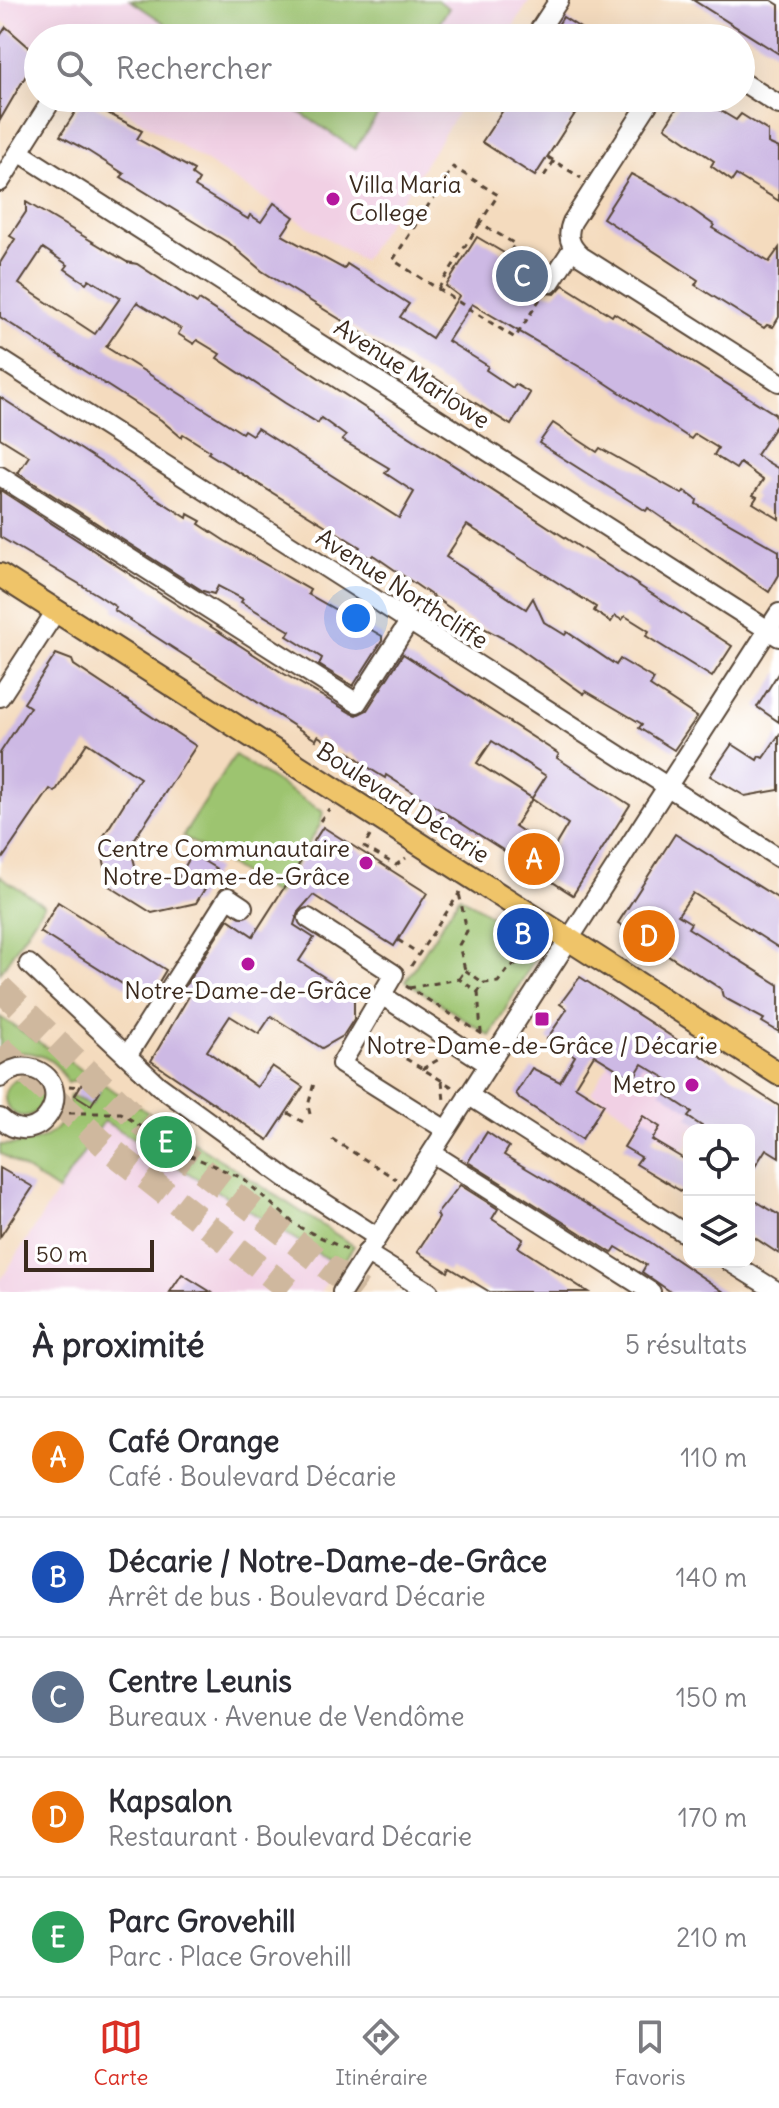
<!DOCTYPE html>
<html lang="fr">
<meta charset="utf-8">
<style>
body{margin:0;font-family:Delius,sans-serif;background:#f2f2f3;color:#2b2b33}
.controls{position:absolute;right:24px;bottom:24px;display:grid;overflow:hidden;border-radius:16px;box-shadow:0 8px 32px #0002}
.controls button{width:72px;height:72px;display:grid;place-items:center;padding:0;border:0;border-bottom:2px solid #e1e1e2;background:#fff;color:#2b2b33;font:40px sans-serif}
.scale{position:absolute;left:24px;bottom:20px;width:130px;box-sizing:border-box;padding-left:8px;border:4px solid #3b2a1e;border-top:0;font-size:22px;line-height:28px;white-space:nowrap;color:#3b2a1e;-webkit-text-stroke:6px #fff;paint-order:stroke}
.you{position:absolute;left:356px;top:618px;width:28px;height:28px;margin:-20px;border:6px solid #fff;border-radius:50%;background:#1a73e8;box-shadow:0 0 0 12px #1a73e833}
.badge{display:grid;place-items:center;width:52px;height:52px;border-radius:50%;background:#d93025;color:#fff;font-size:26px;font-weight:700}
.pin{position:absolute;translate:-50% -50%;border:4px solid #fff;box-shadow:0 2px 8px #0006}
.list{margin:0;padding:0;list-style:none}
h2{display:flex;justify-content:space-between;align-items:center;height:104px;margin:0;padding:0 32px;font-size:34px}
h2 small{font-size:26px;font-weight:400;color:#7c7c81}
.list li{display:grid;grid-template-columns:52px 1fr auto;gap:24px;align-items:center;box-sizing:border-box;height:120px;padding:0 32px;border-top:2px solid #e1e1e2}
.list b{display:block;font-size:30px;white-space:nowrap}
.list p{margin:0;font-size:26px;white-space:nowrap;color:#7c7c81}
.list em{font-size:26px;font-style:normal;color:#7c7c81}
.icon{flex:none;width:44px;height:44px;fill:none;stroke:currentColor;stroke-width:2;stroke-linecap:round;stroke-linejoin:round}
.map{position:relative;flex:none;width:779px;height:1292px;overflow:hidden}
.search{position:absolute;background:#fff;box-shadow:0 8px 32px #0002;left:24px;right:24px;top:24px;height:88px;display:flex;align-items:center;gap:20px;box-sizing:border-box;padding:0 28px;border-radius:44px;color:#7c7c81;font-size:30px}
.sheet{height:704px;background:#fff}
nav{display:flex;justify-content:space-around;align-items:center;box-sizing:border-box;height:112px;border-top:2px solid #e1e1e2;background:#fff;font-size:22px;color:#7c7c81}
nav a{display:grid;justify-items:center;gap:4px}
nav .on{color:#d93025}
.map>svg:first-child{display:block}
</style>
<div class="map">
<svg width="779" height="1292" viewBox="0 0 779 1292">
<rect width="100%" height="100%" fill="#fff"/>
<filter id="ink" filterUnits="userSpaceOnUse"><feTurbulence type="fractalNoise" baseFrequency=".0125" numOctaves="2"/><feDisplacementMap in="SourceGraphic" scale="16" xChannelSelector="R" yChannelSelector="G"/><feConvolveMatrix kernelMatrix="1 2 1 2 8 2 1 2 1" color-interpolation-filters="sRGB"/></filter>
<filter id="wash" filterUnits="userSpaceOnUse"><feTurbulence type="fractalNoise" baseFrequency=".006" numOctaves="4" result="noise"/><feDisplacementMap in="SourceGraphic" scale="32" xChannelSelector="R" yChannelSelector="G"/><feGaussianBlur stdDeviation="1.8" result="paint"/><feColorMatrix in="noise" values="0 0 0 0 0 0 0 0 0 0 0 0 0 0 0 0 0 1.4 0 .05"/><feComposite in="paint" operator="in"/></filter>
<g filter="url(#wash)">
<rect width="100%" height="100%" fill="#f4dbbe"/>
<!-- built -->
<g fill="#f1d0e4">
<polygon points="0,0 530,0 506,38 38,38 38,50 0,19"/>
<polygon points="105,98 467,98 363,261"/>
<polygon points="637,1019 730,1080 697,1130 689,1130 689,1142 682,1152 591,1092"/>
<polygon points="103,1121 337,1266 320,1292 0,1292 0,1281"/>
</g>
<!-- green -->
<g fill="#9dc46f" stroke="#6c7746" stroke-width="2">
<polygon points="130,0 437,0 449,8 429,38 187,38"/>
<polygon points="278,98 389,98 355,149"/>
<polygon points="235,755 323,812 320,825 276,895 183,836"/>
<polygon points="0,876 44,905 0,973"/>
<polygon points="460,896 496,919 494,923 502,929 505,925 540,949 490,1036 406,981"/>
<path d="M 0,1017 L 354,1246 L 340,1267 L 104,1121 L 58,1191 L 0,1153 L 0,1145 C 37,1145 66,1136 70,1095 L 91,1105 L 100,1091 L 81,1078 L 67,1083 C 56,1055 27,1045 0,1059 Z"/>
<circle cx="24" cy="1097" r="19"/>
</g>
<g id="blocks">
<!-- building -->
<g fill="#cdb9e4" fill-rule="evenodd">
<polygon points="693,0 771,0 779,5 779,54"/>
<polygon points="563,17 582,29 576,38 550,38"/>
<polygon points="6,27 38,55 0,120 0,36"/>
<polygon points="511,98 585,98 535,176 482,142"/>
<polygon points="683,98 699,98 736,120 741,114 768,131 768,143 779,148 779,201 736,175 732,181 711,166 714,161 665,127"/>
<polygon points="83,100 142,131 137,139 194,170 192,175 199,180 195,187 248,219 250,215 261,222 274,203 294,217 282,235 344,269 347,264 409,304 400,317 432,338 459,296 446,286 477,237 541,275 538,283 544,293 555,294 563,285 612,316 614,313 775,414 777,424 756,455 779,469 779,519 753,503 757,497 753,495 763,480 740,463 736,469 714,455 718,448 695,434 691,439 592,374 472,304 448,341 488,366 486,370 513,388 515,384 530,393 511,425 262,271 230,244 121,177 124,174 88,151 60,136"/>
<polygon points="631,174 676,198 714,225 712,228 769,262 779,248 779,317 773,327 767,325 764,328 695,285 698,280 603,218"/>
<path d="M 26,202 L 127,262 L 137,264 L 197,303 L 199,300 L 732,646 L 712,677 L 646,636 L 649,631 L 625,616 L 622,620 L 615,616 L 611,622 L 594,611 L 596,607 L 467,525 L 446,557 L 526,609 L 533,598 L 544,622 L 565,635 L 567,632 L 616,665 L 620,659 L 654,679 L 650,686 L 697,717 L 674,750 L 639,728 L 642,724 L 586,691 L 584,694 L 512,643 L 463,617 L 373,555 L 370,558 L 358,550 L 360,547 L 208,453 L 210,451 L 183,434 L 181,437 L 161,420 L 0,317 L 0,263 L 15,239 L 10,236 L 26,212 ZM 43,248 L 68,265 L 65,269 L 75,276 L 86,283 L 89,279 L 120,298 L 95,334 L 19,284 ZM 137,302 L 181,329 L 178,334 L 194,344 L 197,340 L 220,354 L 217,358 L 285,403 L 318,423 L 321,418 L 346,436 L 342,440 L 389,468 L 385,473 L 414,492 L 399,518 L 257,428 L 252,435 L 244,430 L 242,433 L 106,347 Z"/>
<polygon points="0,397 187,518 188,514 201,521 199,524 225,541 310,590 308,594 382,636 382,641 353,686 319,665 322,658 287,636 290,631 241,602 243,599 218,586 214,594 203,591 18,473 29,456 0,438"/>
<polygon points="553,423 597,452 600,448 682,494 684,491 697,500 696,504 779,551 779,575 769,592 648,508 646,511 539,443"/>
<path d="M 0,490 L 281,672 L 351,713 L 357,715 L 367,710 L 403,654 L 559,754 L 557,758 L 630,805 L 573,895 L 386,775 L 385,778 L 372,770 L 349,752 L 347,755 L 318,736 L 316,740 L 114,610 L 116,607 L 98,595 L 0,537 ZM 492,741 L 546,776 L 532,798 L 477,763 ZM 532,799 L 568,824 L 552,851 L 515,826 Z"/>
<polygon points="56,654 72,660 74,665 196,746 130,846 136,869 157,882 179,877 192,854 217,869 196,903 152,913 109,886 100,842 140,778 87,743 55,792 50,789 0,862 0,753 30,707 24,703"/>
<polygon points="779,672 779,722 757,707"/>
<polygon points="779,735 779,790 745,796 710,776 732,744 757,760 759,756 763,758"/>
<polygon points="323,827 427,893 394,946 313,895 298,912 294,925 314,938 299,961 354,996 354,1019 343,1036 322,1048 271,1016 259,1034 230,1016 207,1051 257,1087 272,1066 303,1087 268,1140 151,1061 189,996 182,991 228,919 253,936"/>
<polygon points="675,834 779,899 779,948 693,893 678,915 691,923 688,928 779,985 779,1032 762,1022 764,1019 723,997 721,989 618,923"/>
<polygon points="58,902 166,970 148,1000 40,932"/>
<polygon points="580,977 779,1106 779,1157 766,1149 749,1176 749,1130 708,1130 688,1117 692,1112 660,1091 667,1079 642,1064 633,1079 594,1055 575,1086 604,1104 582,1139 520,1099 516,1093 532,1068 560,1082 575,1056 547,1039 567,1009 560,1004"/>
<polygon points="84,1080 100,1091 91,1105 75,1095"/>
<polygon points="643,1116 660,1127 652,1140 689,1162 689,1196 636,1164 641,1157 624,1147"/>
<polygon points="487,1132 509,1147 504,1155 647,1240 724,1292 671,1292 642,1272 646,1265 616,1247 612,1253 468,1162"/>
<polygon points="0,1168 33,1187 0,1237"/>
<polygon points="460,1185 498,1209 492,1219 523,1239 518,1247 588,1292 490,1292 450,1268 448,1272 417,1252 439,1218 437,1214"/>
<polygon points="749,1197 779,1215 779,1254 749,1234"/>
<polygon points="182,1274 211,1292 170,1292"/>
</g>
</g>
</g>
<g filter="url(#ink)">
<use href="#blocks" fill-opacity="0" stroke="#574536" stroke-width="2"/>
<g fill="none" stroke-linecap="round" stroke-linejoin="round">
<!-- highway-tunnel -->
<g stroke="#cfb89e" stroke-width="26" stroke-dasharray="26 13" stroke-linecap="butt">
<polyline points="0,988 141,1123 360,1292"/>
<polyline points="0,1048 107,1147 292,1292"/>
</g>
<defs>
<g id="minor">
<polyline points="534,38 559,0"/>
<polyline points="741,81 779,105"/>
<path d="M 652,98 L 572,222 C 566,236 570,246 581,256 L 779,382"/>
<polyline points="19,152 779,637"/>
<polyline points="0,182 53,98"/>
<polyline points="550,283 573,248"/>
<polyline points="0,359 779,858"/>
<polyline points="0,476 357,703 409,622"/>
<polyline points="0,697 56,611"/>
<polyline points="308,918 394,974 341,1064 446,1130"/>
<polyline points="29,964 158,1085 286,1178 377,1237"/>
<polyline points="383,996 488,1064"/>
<polyline points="127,1056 228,897 243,907"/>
<path d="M 0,1078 C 10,1069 21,1065 34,1069 C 80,1086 39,1156 0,1118"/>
<polyline points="468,1095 689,1236"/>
<polyline points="432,1153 651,1292"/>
<polyline points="366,1253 429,1292"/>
<polyline points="730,1262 778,1292"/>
<polyline points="342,1292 779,613"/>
</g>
<polyline id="major" points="0,575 779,1074"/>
</defs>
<!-- minor casing -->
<use href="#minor" stroke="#574536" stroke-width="22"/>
<!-- major casing -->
<use href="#major" stroke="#574536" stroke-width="26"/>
<!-- path -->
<g stroke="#574536" stroke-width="3" stroke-dasharray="6 6" stroke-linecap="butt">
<polyline points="548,157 581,178"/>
<polyline points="544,176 554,161"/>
<polyline points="528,267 534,257"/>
<polyline points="438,289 480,223"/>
<polyline points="540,299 515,338 393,260 453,167 498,195 480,223 515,244 510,252 543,259"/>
<polyline points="320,821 329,809"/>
<polyline points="370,836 364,847 396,865 406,858"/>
<polyline points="398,940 418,953"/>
<polyline points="411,966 460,892"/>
<polyline points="465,970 484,983"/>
<polyline points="459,979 465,970 459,945 467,931 459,893"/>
<polyline points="406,986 487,1037"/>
<polyline points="409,988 459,979 478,992 484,983 498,982 508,968 543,949"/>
<polyline points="478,992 481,1032"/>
<polyline points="375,1040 454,1088"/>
<polyline points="403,1057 405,1043"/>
<polyline points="422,1069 443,1057"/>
<polyline points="442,1081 444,1101"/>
<polyline points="69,1086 80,1087"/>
<polyline points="69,1113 121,1113 177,1150 242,1178 297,1226 347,1250"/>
<polyline points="288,1113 303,1122"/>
<polyline points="310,1114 308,1106 314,1083"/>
<polyline points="332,1139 396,1179"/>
</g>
<!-- minor -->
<use href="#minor" stroke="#fff" stroke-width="18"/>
<!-- major -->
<use href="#major" stroke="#efc469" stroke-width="22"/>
</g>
</g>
<!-- markers -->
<g fill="#b5179e" stroke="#fff" stroke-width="3">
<circle cx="333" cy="199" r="8"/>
<circle cx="366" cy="863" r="8"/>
<circle cx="248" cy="964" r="8"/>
<rect x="534" y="1011" width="16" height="16" rx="4"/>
<circle cx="692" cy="1085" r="8"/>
</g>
<g text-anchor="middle" stroke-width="8" stroke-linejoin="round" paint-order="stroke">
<!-- poi labels -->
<g font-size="24" fill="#3b2a1e" stroke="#fff" text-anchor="end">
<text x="349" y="193" text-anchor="start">Villa Maria<tspan x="349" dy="28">College</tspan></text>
<text x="350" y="857">Centre Communautaire<tspan x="350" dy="28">Notre-Dame-de-Grâce</tspan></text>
<text x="248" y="999" text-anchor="middle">Notre-Dame-de-Grâce</text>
<text x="542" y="1054" text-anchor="middle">Notre-Dame-de-Grâce / Décarie</text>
<text x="676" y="1093">Metro</text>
</g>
<!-- street labels -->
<g font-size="24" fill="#3b2a1e" stroke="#fff">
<text transform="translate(412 374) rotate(33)" y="8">Avenue Marlowe</text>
<text transform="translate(402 589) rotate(33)" y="8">Avenue Northcliffe</text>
<text transform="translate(403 803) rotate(33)" y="8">Boulevard Décarie</text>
</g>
</g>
</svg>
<div class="controls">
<button><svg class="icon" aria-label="locate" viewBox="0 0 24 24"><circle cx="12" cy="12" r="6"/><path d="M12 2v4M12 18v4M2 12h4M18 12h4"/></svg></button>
<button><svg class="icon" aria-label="layers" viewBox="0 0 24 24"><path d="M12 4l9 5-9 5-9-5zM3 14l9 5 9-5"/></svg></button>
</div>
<div class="scale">50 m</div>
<div class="you"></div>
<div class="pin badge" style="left:534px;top:859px;background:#e8710a">A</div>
<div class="pin badge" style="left:523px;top:934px;background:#1a4fb4">B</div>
<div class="pin badge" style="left:522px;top:276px;background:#5c6f8a">C</div>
<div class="pin badge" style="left:649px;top:936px;background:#e8710a">D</div>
<div class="pin badge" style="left:166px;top:1142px;background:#2e9e5b">E</div>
<div class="search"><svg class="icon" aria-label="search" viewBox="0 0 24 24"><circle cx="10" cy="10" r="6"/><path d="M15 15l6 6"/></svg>Rechercher</div>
</div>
<section class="sheet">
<h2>À proximité<small>5 résultats</small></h2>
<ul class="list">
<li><span class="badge" style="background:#e8710a">A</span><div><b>Café Orange</b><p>Café · Boulevard Décarie</p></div><em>110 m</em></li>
<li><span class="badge" style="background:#1a4fb4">B</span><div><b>Décarie / Notre-Dame-de-Grâce</b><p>Arrêt de bus · Boulevard Décarie</p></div><em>140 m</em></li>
<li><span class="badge" style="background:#5c6f8a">C</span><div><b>Centre Leunis</b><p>Bureaux · Avenue de Vendôme</p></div><em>150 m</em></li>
<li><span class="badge" style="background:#e8710a">D</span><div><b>Kapsalon</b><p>Restaurant · Boulevard Décarie</p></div><em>170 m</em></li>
<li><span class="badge" style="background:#2e9e5b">E</span><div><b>Parc Grovehill</b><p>Parc · Place Grovehill</p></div><em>210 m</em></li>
</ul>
</section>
<nav>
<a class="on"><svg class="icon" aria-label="map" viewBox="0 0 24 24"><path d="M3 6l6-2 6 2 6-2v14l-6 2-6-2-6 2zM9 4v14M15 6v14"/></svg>Carte</a>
<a><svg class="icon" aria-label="directions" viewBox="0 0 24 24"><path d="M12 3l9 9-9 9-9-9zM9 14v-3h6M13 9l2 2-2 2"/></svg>Itinéraire</a>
<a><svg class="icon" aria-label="saved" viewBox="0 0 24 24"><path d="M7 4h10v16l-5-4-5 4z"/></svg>Favoris</a>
</nav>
